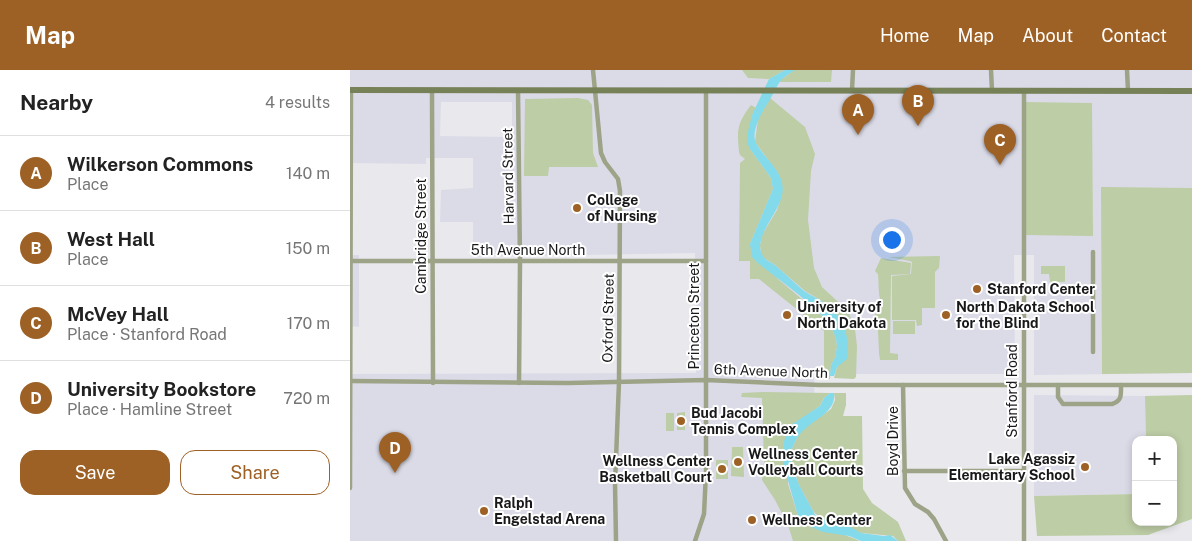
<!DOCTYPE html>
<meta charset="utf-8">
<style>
body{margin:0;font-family:"Public Sans",sans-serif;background:#f2f2f2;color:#222}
.controls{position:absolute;right:15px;bottom:15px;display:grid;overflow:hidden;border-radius:10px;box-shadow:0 2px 8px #0003}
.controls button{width:45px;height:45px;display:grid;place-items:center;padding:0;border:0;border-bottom:1px solid #e0e0e0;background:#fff;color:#222;font:25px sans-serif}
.you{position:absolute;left:541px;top:169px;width:18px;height:18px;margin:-12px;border:4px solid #fff;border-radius:50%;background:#1a73e8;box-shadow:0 0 0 8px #1a73e833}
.badge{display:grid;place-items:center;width:32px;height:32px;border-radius:50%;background:#9e6125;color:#fff;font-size:16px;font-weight:700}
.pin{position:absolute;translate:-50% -41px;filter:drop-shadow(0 1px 2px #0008)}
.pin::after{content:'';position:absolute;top:26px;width:18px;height:15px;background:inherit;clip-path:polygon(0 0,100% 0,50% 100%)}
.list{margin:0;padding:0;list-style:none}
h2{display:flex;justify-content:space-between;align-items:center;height:65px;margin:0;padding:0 20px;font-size:21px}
h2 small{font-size:16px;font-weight:400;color:#767676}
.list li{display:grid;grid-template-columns:32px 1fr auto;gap:15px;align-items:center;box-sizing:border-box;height:75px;padding:0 20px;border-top:1px solid #e0e0e0}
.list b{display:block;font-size:19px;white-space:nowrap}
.list p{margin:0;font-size:16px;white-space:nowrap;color:#767676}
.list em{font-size:16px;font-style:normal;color:#767676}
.actions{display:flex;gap:10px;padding:15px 20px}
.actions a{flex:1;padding:11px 0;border:1px solid #9e6125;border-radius:15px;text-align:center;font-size:18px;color:#9e6125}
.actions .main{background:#9e6125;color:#fff}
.map{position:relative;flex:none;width:842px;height:471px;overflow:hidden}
header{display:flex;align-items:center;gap:30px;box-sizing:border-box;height:70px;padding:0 25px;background:#9e6125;color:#fff}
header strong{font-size:24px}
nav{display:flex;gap:28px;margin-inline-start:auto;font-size:18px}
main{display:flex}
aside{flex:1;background:#fff}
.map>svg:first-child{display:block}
</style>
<header>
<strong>Map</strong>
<nav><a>Home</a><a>Map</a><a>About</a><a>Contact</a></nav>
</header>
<main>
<aside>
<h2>Nearby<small>4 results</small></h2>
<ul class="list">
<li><span class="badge">A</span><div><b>Wilkerson Commons</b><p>Place</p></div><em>140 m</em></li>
<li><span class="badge">B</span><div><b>West Hall</b><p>Place</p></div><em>150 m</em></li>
<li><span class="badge">C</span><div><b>McVey Hall</b><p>Place · Stanford Road</p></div><em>170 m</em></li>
<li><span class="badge">D</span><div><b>University Bookstore</b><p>Place · Hamline Street</p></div><em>720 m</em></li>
</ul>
<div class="actions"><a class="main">Save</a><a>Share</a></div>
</aside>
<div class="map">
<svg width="842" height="471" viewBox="0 0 842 471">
<rect width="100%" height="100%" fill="#e8e8ed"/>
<!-- built -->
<g fill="#dbdbe8" fill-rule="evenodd">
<path d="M 0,0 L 842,0 L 842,303 L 684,305 L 684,185 L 664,185 L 665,304 L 464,304 L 467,456 L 509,471 L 0,471 L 0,304 L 346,303 L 345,183 L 123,187 L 123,152 L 90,152 L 91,120 L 123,118 L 123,88 L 76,88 L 76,94 L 0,93 ZM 162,32 L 162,67 L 90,66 L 91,32 Z"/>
<polygon points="0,185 9,185 9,257 0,256"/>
<polygon points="684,325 795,326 796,370 786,370 786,424 684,426"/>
</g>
<!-- green -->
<g fill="#bdcda5">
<polygon points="392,0 435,0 419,9 398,8"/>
<polygon points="444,0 482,0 481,12 428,12"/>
<polygon points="228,28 238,30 242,35 243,83 248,97 199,97 198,106 174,106 175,29"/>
<polygon points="420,28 455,57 465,84 461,101 458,150 464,198 472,217 498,241 505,259 507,276 506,307 504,309 484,308 487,297 497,288 472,231 455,221 425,195 414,188 411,183 410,175 412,165 427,140 432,125 432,114 428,103 405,72 408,49"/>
<polygon points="674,32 742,33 743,166 673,165"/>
<path d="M 401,35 L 406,38 L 402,45 L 400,79 L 421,108 L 423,119 L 400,174 L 428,209 L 479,252 L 486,268 L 487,277 L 485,288 L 481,295 L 480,309 L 475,309 L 474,305 L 474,261 L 409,209 L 400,209 L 400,191 L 389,191 L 390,93 L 395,89 L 390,85 L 389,82 C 387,58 387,54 401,35 Z"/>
<polygon points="751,117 842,118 842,303 752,304"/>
<polygon points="590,186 589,198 585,202 585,238 572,238 572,255 567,256 566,250 542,250 542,206 561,204 562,192 560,191 538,187"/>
<path d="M 531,188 L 561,193 L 560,204 L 541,205 L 540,283 L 548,284 L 548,290 L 530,290 L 529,283 L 528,260 L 524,255 L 524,246 L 531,233 C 528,224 529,214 528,204 L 525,201 Z"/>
<polygon points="691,196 715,196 715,212 700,212 699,204 691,204"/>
<rect x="543" y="251" width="22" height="13"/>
<polygon points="412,322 480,323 474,328 470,336 441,356 438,414 448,446 510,471 443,471 438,455 425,430 412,410 414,393 412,328 391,327 392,323"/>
<polygon points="484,323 496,323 496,335 493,346 512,346 513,419 522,433 548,452 556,471 548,471 543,466 511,463 502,459 496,454 471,449 463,441 448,413 440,385 443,376 449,364 456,357 481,339 485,330"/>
<polygon points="842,325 842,449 798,465 687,466 684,426 786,424 786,452 823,452 823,370 796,370 795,326"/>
<polygon points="335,342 335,360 327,360 327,343"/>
<rect x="316" y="343" width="8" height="18"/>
<polygon points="382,377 393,377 394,407 381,406"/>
<rect x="366" y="390" width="12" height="19"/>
</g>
<!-- water -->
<g fill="#82daeb">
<path d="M 435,0 L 445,0 C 425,12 430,14 419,31 C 413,40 400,62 406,73 C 415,90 437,103 432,125 C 429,143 403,167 412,184 C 414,190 421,192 426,196 C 436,204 444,213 454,221 C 461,226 468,228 474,233 C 494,248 500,264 497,289 L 487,297 L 484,306 L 480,306 L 481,295 L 485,288 L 487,277 L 486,268 L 479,252 L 448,224 L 409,194 L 402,187 L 400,174 L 423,119 L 421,108 L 400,79 L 397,72 L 398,62 L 402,45 L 419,9 Z"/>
<path d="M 480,323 L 484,323 C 487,346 455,350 445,372 C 443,376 440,382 441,386 C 442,408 457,428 466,447 L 493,453 L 511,463 L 534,466 L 540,465 L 548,471 L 511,471 L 499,466 L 473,462 L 461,457 L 448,446 L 434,396 L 434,371 L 441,355 L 470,336 L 474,328 Z"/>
</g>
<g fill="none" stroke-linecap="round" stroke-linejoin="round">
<!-- street -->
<g stroke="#9ca387" stroke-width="4.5">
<polyline points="243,0 251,83 255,92 268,109 270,121 269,312 265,414 266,471"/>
<polyline points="641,0 642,21"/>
<polyline points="777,0 778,21"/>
<polyline points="82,20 83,313"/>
<polyline points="168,20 170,192 169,313"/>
<polyline points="502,20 503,0"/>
<polyline points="0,191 356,191"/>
<polyline points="743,282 743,182"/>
<polyline points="0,311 218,313 356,310 469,315 842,315"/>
<polyline points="553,315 555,418 565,434 578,442 584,449 596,471"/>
<path d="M 708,315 L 708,327 L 713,334 L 762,334 C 772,331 771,325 771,315"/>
<polyline points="554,401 673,401"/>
<polyline points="0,418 1,20"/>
<polyline points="345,471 354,444 356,402 356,20"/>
<polyline points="674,471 674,21"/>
</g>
<!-- secondary -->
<polyline stroke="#778158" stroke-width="6" points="0,20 842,21"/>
</g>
<!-- markers -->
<g fill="#9e6125" stroke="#fff" stroke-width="2">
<circle cx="227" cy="138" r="5"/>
<circle cx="627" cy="219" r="5"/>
<circle cx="437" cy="245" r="5"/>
<circle cx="596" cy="245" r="5"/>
<circle cx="331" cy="351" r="5"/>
<circle cx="388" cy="392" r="5"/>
<circle cx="735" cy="397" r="5"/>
<circle cx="372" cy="399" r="5"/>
<circle cx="134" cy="441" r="5"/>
<circle cx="402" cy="450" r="5"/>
</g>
<g text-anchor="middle" stroke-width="4" stroke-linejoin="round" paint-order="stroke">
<!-- street labels -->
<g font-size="14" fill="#18181a" stroke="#fff">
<text transform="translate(158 106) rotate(-91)" y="5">Harvard Street</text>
<text transform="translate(71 166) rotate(-90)" y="5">Cambridge Street</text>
<text x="178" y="185">5th Avenue North</text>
<text transform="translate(344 246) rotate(-90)" y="5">Princeton Street</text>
<text transform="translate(258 248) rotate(-89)" y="5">Oxford Street</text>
<text transform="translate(421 301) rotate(2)" y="5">6th Avenue North</text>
<text transform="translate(662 321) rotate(-90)" y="5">Stanford Road</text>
<text transform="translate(543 371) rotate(-90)" y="5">Boyd Drive</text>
</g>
<!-- poi labels -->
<g font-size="14" font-weight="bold" fill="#18181a" stroke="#fff" text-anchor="start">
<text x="237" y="135">College<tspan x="237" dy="16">of Nursing</tspan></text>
<text x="637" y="224">Stanford Center</text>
<text x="447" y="242">University of<tspan x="447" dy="16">North Dakota</tspan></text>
<text x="606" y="242">North Dakota School<tspan x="606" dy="16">for the Blind</tspan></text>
<text x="341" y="348">Bud Jacobi<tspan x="341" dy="16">Tennis Complex</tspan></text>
<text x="398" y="389">Wellness Center<tspan x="398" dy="16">Volleyball Courts</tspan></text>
<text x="725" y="394" text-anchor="end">Lake Agassiz<tspan x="725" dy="16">Elementary School</tspan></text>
<text x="362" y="396" text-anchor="end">Wellness Center<tspan x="362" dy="16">Basketball Court</tspan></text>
<text x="144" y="438">Ralph<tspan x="144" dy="16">Engelstad Arena</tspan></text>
<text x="412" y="455">Wellness Center</text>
</g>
</g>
</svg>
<div class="controls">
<button>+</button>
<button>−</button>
</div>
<div class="you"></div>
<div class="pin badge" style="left:508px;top:65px">A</div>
<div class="pin badge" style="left:568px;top:56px">B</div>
<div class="pin badge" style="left:650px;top:95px">C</div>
<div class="pin badge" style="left:45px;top:403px">D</div>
</div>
</main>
